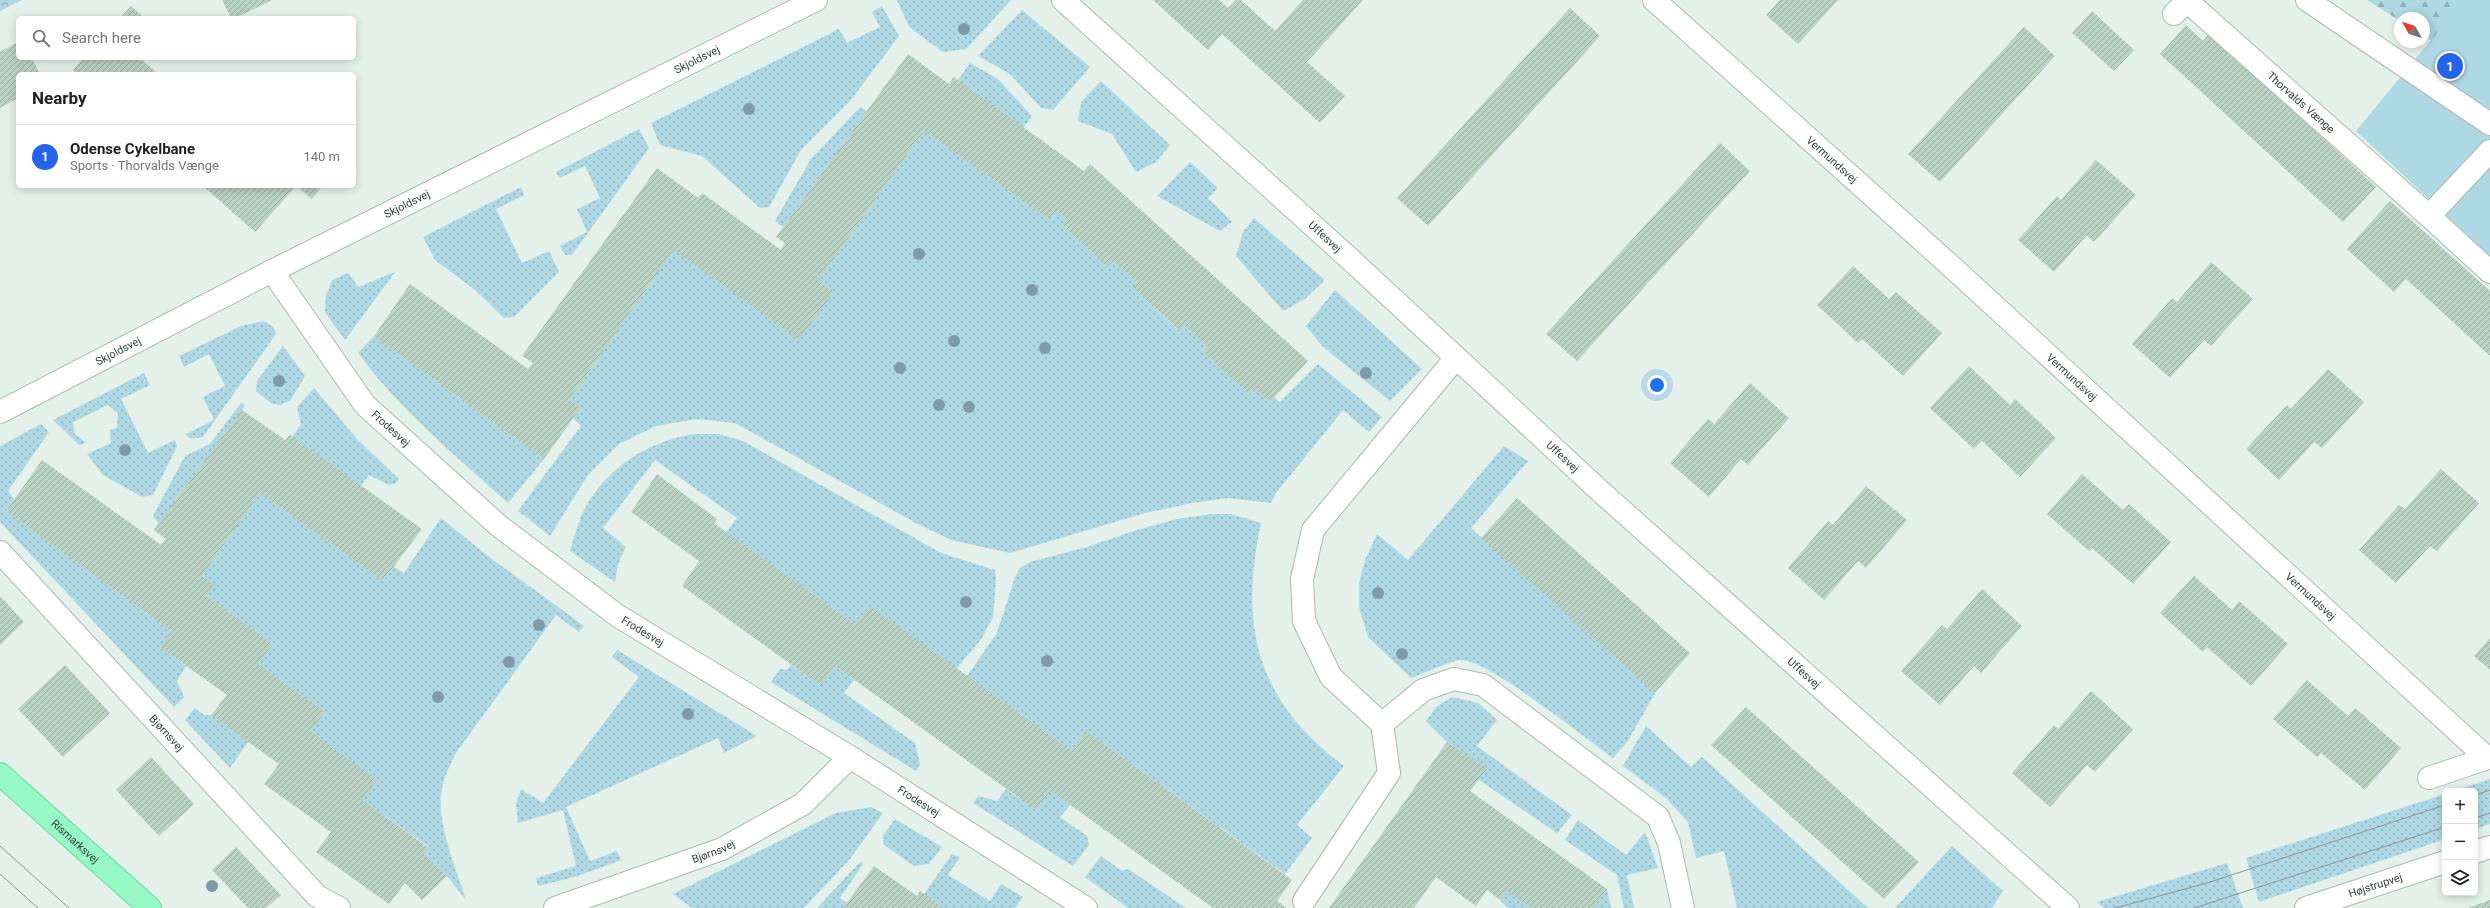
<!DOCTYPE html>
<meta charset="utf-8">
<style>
body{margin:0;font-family:Roboto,sans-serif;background:#f2f2f2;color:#202124}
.controls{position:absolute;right:12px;bottom:12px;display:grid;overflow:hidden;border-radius:6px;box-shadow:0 2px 10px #0003}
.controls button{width:36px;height:36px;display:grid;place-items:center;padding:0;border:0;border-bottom:1px solid #e0e0e0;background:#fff;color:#202124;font:20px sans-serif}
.compass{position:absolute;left:2394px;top:12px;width:36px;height:36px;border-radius:50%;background:#fff;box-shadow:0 2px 10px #0003;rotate:309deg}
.you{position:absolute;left:1657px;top:385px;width:14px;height:14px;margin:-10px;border:3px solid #fff;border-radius:50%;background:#1a73e8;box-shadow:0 0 0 6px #1a73e833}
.badge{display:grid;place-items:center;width:26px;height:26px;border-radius:50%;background:#2563eb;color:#fff;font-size:13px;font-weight:700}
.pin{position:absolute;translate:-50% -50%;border:2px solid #fff;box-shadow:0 1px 4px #0006}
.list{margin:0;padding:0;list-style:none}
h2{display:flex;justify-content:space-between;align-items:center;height:52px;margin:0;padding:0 16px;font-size:17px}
h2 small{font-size:13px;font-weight:400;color:#757577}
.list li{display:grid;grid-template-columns:26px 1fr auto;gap:12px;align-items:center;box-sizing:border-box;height:64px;padding:0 16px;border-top:1px solid #e0e0e0}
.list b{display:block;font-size:15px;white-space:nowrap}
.list p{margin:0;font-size:13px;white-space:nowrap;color:#757577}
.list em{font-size:13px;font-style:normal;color:#757577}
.icon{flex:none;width:22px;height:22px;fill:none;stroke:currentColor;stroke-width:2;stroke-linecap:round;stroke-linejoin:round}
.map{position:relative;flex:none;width:2490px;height:908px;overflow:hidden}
.search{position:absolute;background:#fff;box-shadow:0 2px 10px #0003;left:16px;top:16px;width:340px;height:44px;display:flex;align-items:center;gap:10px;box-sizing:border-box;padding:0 14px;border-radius:6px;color:#757577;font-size:15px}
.panel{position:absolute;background:#fff;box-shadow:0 2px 10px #0003;left:16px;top:72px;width:340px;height:116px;border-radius:6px}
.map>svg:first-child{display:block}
</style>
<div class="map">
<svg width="2490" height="908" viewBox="0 0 2490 908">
<defs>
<pattern id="grass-dots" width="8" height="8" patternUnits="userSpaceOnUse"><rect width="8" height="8" fill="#aed8e3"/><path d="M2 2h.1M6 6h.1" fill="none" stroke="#8eb1b9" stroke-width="1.8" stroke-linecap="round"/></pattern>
<pattern id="forest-firs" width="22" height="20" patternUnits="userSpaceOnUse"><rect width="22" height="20" fill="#aed8e3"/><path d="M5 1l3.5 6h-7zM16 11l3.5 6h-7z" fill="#8eb1b9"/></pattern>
<pattern id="park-crowns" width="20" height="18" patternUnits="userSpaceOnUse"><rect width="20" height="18" fill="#aed8e3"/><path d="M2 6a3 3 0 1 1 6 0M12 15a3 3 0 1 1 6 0" fill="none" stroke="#8eb1b9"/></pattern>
<pattern id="building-hatch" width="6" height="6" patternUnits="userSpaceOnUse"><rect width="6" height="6" fill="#bad2c3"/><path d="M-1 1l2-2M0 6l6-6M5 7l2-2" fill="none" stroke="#98ac9f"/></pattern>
</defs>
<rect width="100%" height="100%" fill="#e4f1ea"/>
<!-- grass -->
<g fill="url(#grass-dots)">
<polygon points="897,0 1011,0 966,49 943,52 909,27"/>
<polygon points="882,6 899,36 850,101 801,150 769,207 760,208 702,156 660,145 651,123 839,29 847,43 880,27 872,12"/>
<polygon points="1022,10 1090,67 1053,110 1041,108 1010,74 978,56"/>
<polygon points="970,63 998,79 1032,116 1023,128 958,80"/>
<polygon points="1101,81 1170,145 1156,162 1136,172 1112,134 1078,121 1081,102"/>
<polygon points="860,107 867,111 783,227 775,221 811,159"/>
<polygon points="639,129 649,148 572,255 565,255 560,246 587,232 577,209 600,198 585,166 560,178 556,172"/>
<polygon points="924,131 1049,219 1057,211 1067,219 1062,225 1107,267 1113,261 1138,283 1133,288 1178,330 1184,325 1208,347 1203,352 1249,394 1255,389 1270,402 1274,397 1280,402 1318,364 1382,417 1369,432 1343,410 1276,493 1271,503 1229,498 1192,503 1145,513 1010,553 951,540 916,523 735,423 697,419 656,426 619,444 588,475 550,536 518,511 581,426 573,418 581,407 569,400 674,250 799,339 818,281"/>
<polygon points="1190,162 1218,188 1208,198 1232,222 1220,231 1157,196"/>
<polygon points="521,187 524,195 496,209 522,263 549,251 559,272 514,317 504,318 474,289 435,260 423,237"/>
<polygon points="1254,218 1325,280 1305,299 1283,311 1236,256 1243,232"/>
<polygon points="395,272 345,340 325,312 326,295 332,280 348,273 358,287"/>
<polygon points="1335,290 1422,369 1390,401 1322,346 1306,326"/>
<path d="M 264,321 L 273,327 L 276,334 L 203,437 C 196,438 190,441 186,434 L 214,420 L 203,397 L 225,386 L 209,354 L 184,367 L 179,356 L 241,326 Z"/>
<path d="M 374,336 L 544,459 L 508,503 C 455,455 401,411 358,353 Z"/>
<polygon points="283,346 305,376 290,401 280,405 271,403 256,391 257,381"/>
<polygon points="144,373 150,385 121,399 148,453 175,440 177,446 153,495 142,497 103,475 87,454 111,443 110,430 117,428 118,413 108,405 73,422 74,433 86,443 79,445 53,420"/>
<polygon points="314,388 357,439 399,479 396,483 389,485 369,475 361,486 292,437 301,424 297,407"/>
<polygon points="241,403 245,405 242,410 159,524 153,516 185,456 210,444"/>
<polygon points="41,424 49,432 8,491 14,499 6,511 171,631 160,647 186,666 177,681 184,697 174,707 0,522 0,446"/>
<path d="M 694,434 L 719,434 L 743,441 L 941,553 L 995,570 L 996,580 L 993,617 L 982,638 L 957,668 L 856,625 L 726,532 L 737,518 L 655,460 L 603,528 L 626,547 L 618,564 L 615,582 L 570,551 C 574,538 578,522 584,510 C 607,467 647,442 694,434 Z"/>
<path d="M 1504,446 L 1528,461 L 1471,528 L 1655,693 L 1628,741 L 1613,758 C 1584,738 1492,662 1462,660 C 1454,659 1420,675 1411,678 L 1368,637 L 1359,607 L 1359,583 L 1365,560 L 1377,534 L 1408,560 Z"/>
<path d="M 260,493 L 383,581 L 394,567 L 404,573 L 441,518 L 488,556 L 584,626 L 579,632 L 556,615 L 456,753 C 449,766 443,779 441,794 C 438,828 456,867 466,900 L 447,876 L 424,854 L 429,847 L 362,800 L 310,731 L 325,712 L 258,664 L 273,644 L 206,596 L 214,584 L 202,576 Z"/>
<path d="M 1213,514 L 1231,514 L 1261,523 C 1239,627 1256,700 1344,766 L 1297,825 L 1312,838 L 1285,874 L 1086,731 L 1072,751 L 967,676 L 997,633 L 1015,577 L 1020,568 L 1030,562 L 1087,547 L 1137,530 L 1177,519 Z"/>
<polygon points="617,650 757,736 724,753 718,738 566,807 590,861 617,851 621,860 578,876 538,886 536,878 576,866 563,810 518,823 516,804 521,789 543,803 639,677 612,657"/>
<polygon points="791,665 821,686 835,666 854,680 844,693 915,743 920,765 916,771 771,682 780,669 787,670"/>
<polygon points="1452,697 1478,703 1497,720 1477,746 1572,815 1557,833 1479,780 1486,769 1447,742 1426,721 1436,707"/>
<polygon points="195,708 204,715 211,715 248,742 230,768 185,720"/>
<polygon points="1646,726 1691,767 1702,757 1868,908 1737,908 1724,851 1696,858 1688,822 1666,798 1623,766"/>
<polygon points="2490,779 2490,824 2475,829 2475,791 2454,791"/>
<polygon points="1006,789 1036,810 1051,791 1070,805 1060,817 1087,836 1089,845 1073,866 973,803 978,796 997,801"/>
<polygon points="2445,794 2445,839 2259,902 2246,858"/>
<polygon points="871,807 883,813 850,859 804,908 692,908 673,894 836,813"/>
<polygon points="895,819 942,847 929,864 914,866 883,844 883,835"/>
<polygon points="1578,820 1626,855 1645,832 1658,868 1627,875 1634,908 1624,908 1617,875 1565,840"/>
<polygon points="1952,846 2003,891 1992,908 1895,908"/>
<polygon points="952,854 960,857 948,875 990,901 1001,884 1023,897 1015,908 944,908 924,894"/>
<polygon points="1101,856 1122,871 1128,869 1186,908 1128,908 1085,877"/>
<polygon points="860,862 863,864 840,898 847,903 843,908 817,908"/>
<polygon points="2227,863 2243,908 2104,908 2097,902"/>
<polygon points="1607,889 1611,908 1593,908"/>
<polygon points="1507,891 1531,908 1508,908 1500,900"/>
</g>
<!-- forest -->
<polygon fill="url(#forest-firs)" points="2367,0 2490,0 2490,78 2424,36 2424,18 2400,18 2400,21"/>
<!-- park -->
<polygon fill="url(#park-crowns)" points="0,0 22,0 0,11"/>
<!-- pitch -->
<polygon fill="#aed8e3" points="2464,0 2490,0 2490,256 2356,131"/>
<!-- building -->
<g fill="url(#building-hatch)">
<polygon points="222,0 272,0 236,18 231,18"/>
<polygon points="1153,0 1219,0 1228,8 1236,0 1241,0 1275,31 1303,0 1363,0 1307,62 1345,96 1320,123 1222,34 1208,50"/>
<polygon points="1780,0 1838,0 1798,44 1766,15"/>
<polygon points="131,6 144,18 120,18"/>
<polygon points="1570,8 1600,36 1428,226 1397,198"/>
<polygon points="2092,11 2134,50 2114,71 2072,33"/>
<polygon points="2186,25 2203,41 2209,33 2376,187 2343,222 2160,54"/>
<polygon points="2024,27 2055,56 1940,182 1908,154"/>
<polygon points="18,42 18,58 32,58 40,74 18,74 18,98 0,108 0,52"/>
<polygon points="908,54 949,84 954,77 1084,171 1090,164 1308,361 1270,402 1255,389 1249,394 1203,352 1208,347 1184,325 1179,330 1133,288 1138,283 1113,261 1107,267 1062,225 1067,219 1057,211 1049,219 924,131 818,281 834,292 799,340 674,250 569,400 581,407 544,459 374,336 410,284 528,369 533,363 522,356 657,168 698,198 702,193 781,250 785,243 776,237"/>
<polygon points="84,58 140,58 158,74 77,74 73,70"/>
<polygon points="1720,143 1750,171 1577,361 1546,334"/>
<polygon points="2096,160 2136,195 2094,242 2087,235 2054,272 2018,240 2057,196 2061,200"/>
<polygon points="203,186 296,186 255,232"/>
<polygon points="297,186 323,186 311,199"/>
<polygon points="2390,201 2490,291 2490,356 2406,279 2394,292 2347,249"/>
<polygon points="2211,262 2253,299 2211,346 2204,340 2170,378 2132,344 2172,298 2177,302"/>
<polygon points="1853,266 1889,299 1896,292 1942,333 1903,376 1862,339 1858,343 1817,305"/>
<polygon points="1969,366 2010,405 2015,399 2056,438 2020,477 1982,441 1974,449 1930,408"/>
<polygon points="2328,369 2364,402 2322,448 2314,442 2279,480 2246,449 2287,405 2291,409"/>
<polygon points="1750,383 1789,418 1748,465 1741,459 1709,497 1670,463 1708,419 1714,424"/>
<polygon points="242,410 285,440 290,435 422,529 383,581 260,493 202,576 214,584 206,596 273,644 258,664 325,712 310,731 377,780 362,800 429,848 424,854 447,876 422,900 405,883 389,904 316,852 331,832 264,784 279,764 211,715 227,695 160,647 171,631 6,511 42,460 161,545 166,539 154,530"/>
<polygon points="2441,469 2479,503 2437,551 2430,546 2396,583 2359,550 2399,505 2405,509"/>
<polygon points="657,474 717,519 714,523 856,625 870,606 1072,751 1086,731 1292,880 1277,901 1287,908 1213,908 1051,791 1036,810 835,666 821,686 682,586 699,561 631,512"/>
<polygon points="2082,474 2123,510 2129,504 2171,542 2133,584 2092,548 2089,551 2047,514"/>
<polygon points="1866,486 1907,520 1866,568 1858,561 1824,600 1788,568 1828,521 1833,525"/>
<polygon points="1517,498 1690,653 1655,693 1481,538"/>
<polygon points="2194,576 2232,610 2239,601 2288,644 2251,686 2207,647 2203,652 2160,613"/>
<polygon points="1982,589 2022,626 1981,673 1974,666 1940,705 1901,671 1942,625 1947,629"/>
<polygon points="0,596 24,622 0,645"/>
<polygon points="2490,638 2490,670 2474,656"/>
<polygon points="65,665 110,713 63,757 18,709"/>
<polygon points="2307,680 2348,716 2355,708 2401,748 2365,790 2321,753 2317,757 2273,719"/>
<polygon points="2091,691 2133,729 2095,772 2087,765 2050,807 2012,773 2054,725 2058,729"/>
<polygon points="1746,707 1919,862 1884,899 1711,745"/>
<polygon points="1447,742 1487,769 1470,791 1607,889 1593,908 1531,908 1507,891 1500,900 1487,890 1476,906 1436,877 1414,908 1329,908"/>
<polygon points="151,757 194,804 159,836 116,790"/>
<polygon points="236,847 281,895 266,908 248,908 212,870"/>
<polygon points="874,866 917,896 920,891 944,908 843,908"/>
<polygon points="2490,900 2490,908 2468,908"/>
</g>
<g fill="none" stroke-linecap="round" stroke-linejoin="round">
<defs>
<g id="minor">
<path id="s1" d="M 1063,0 L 1351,260 L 1600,491 L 2068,908"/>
<path id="s2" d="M 1654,0 L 1952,267 L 2487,758"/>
<polyline points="2307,0 2490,124"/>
<path id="s3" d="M 2174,14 L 2187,1 L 2429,216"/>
<polyline points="2490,151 2429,216 2490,272"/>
<path id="s4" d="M 272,271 L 365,405 L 499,526 L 618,616 L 850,757 L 1086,908"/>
<path id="s5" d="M 0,412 L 272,271 L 816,0"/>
<path id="s6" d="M 0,552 L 317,896 L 339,908"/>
<polyline points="1382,724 1423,690 1454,679 1483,685 1658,817 1669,843 1683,908"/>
<polyline points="2429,778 2490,757"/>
<polyline points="2475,852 2490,847"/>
<polyline points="1304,901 1389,773 1382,724 1331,677 1304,621 1302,579 1313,530 1455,359"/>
<path id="s7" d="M 555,908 L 722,849 L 803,804 L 850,757"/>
<path id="s8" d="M 2306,908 L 2445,862"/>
</g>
<g id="major">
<path id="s9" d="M 0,774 L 150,908"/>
</g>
</defs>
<!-- minor casing -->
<use href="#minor" stroke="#a7bbb0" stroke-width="24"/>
<!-- major casing -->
<use href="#major" stroke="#67dc9d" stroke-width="24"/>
<!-- minor -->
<use href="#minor" stroke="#fff" stroke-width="22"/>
<!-- major -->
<use href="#major" stroke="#96f8c5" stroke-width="22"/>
<!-- tram -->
<g stroke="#939393" stroke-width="1">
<polyline points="2475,795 2490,790"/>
<polyline points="2475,818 2490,813"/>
<polyline points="0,846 69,908"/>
<polyline points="0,874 38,908"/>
<polyline points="2115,908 2207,883 2445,805"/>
<polyline points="2194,908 2445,827"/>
</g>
</g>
<!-- trees -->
<g fill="#7f9ba7">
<circle cx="964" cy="29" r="6"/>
<circle cx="749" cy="109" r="6"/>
<circle cx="919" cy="254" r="6"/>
<circle cx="1032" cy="290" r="6"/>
<circle cx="954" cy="341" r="6"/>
<circle cx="1045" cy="348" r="6"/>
<circle cx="900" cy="368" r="6"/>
<circle cx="1366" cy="373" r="6"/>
<circle cx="279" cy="381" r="6"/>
<circle cx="939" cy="405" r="6"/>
<circle cx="969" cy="407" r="6"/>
<circle cx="125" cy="450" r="6"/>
<circle cx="1378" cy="593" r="6"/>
<circle cx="966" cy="602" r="6"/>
<circle cx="539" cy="625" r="6"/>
<circle cx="1402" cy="654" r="6"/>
<circle cx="1047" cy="661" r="6"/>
<circle cx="509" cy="662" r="6"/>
<circle cx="438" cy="697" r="6"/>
<circle cx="688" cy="714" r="6"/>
<circle cx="212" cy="886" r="6"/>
</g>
<g text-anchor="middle" stroke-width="3.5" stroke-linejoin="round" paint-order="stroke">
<!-- street labels -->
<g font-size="11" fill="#34423a" stroke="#fff">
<text dy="4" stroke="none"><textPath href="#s5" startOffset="781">Skjoldsvej</textPath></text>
<text dy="4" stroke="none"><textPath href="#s3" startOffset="171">Thorvalds Vænge</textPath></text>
<text dy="4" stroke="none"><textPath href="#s2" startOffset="239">Vermundsvej</textPath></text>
<text dy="4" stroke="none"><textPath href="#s5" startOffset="457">Skjoldsvej</textPath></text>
<text dy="4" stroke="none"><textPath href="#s1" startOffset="353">Uffesvej</textPath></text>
<text dy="4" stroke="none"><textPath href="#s5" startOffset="133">Skjoldsvej</textPath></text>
<text dy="4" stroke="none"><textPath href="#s2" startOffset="563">Vermundsvej</textPath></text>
<text dy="4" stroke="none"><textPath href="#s4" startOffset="198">Frodesvej</textPath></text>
<text dy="4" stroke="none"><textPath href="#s1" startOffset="677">Uffesvej</textPath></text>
<text dy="4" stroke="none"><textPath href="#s2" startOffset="887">Vermundsvej</textPath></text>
<text dy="4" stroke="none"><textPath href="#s4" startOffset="522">Frodesvej</textPath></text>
<text dy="4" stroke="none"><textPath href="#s1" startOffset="1001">Uffesvej</textPath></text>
<text dy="4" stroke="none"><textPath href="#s6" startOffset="246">Bjørnsvej</textPath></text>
<text dy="4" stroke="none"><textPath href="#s4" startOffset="846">Frodesvej</textPath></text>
<text dy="4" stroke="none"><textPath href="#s9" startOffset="101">Rismarksvej</textPath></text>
<text dy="4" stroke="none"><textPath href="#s7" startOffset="168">Bjørnsvej</textPath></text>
<text dy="4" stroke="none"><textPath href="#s8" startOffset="73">Højstrupvej</textPath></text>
</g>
</g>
</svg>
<div class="controls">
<button>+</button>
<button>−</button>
<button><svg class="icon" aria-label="layers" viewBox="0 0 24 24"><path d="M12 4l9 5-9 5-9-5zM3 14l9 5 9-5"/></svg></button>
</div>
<svg class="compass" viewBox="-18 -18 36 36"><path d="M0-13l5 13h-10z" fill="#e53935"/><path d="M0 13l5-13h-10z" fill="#757577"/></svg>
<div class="you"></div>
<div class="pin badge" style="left:2450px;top:66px">1</div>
<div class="search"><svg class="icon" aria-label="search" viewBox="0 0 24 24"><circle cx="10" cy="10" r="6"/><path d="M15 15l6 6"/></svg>Search here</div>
<section class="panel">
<h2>Nearby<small></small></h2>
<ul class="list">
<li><span class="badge">1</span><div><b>Odense Cykelbane</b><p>Sports · Thorvalds Vænge</p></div><em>140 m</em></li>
</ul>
</section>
</div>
